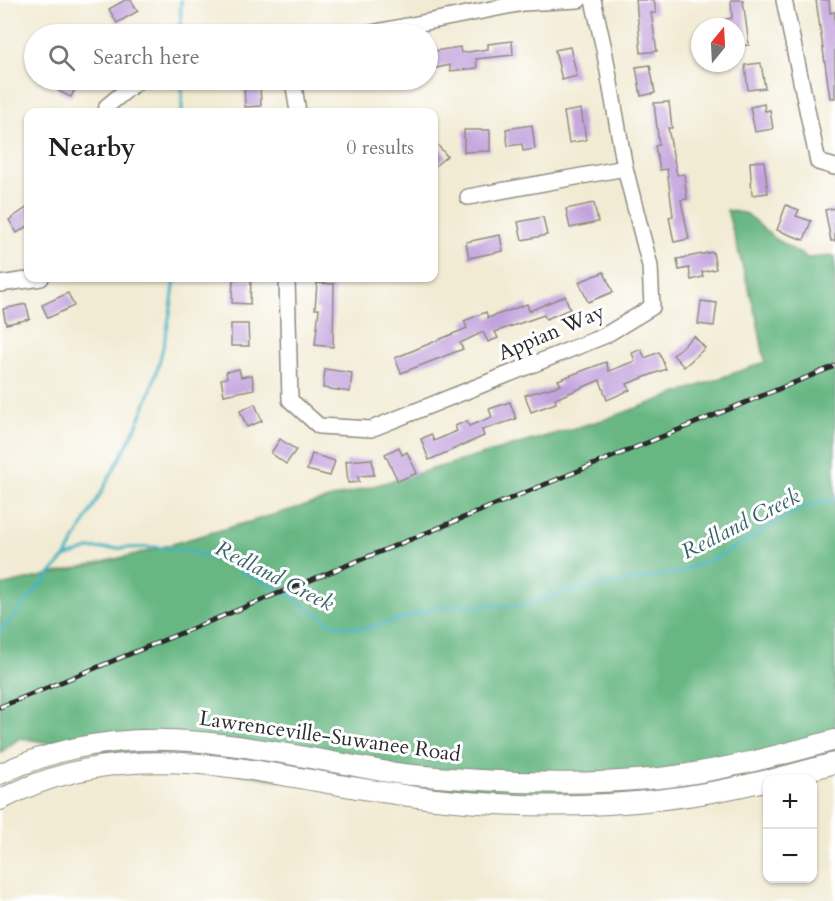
<!DOCTYPE html>
<meta charset="utf-8">
<style>
body{margin:0;font-family:Cardo,serif;background:#f2f2f2;color:#202124}
.controls{position:absolute;right:18px;bottom:18px;display:grid;overflow:hidden;border-radius:12px;box-shadow:0 2px 4px #0004}
.controls button{width:54px;height:54px;display:grid;place-items:center;padding:0;border:0;border-bottom:2px solid #e0e0e0;background:#fff;color:#202124;font:30px sans-serif}
.compass{position:absolute;left:691px;top:18px;width:54px;height:54px;border-radius:50%;background:#fff;box-shadow:0 2px 4px #0004;rotate:18deg}
.list{margin:0;padding:0;list-style:none}
h2{display:flex;justify-content:space-between;align-items:center;height:78px;margin:0;padding:0 24px;font-size:26px}
h2 small{font-size:20px;font-weight:400;color:#757577}
.icon{flex:none;width:33px;height:33px;fill:none;stroke:currentColor;stroke-width:2;stroke-linecap:round;stroke-linejoin:round}
.map{position:relative;flex:none;width:835px;height:901px;overflow:hidden}
.search{position:absolute;background:#fff;box-shadow:0 2px 4px #0004;left:24px;top:24px;width:414px;height:66px;display:flex;align-items:center;gap:15px;box-sizing:border-box;padding:0 21px;border-radius:33px;color:#757577;font-size:22px}
.panel{position:absolute;background:#fff;box-shadow:0 2px 4px #0004;left:24px;top:108px;width:414px;height:174px;border-radius:12px}
.map>svg:first-child{display:block}
</style>
<div class="map">
<svg width="835" height="901" viewBox="0 0 835 901">
<rect width="100%" height="100%" fill="#fff"/>
<filter id="ink" filterUnits="userSpaceOnUse"><feTurbulence type="fractalNoise" baseFrequency=".0167" numOctaves="2"/><feDisplacementMap in="SourceGraphic" scale="12" xChannelSelector="R" yChannelSelector="G"/><feConvolveMatrix kernelMatrix="1 2 1 2 8 2 1 2 1" color-interpolation-filters="sRGB"/></filter>
<filter id="wash" filterUnits="userSpaceOnUse"><feTurbulence type="fractalNoise" baseFrequency=".008" numOctaves="4" result="noise"/><feDisplacementMap in="SourceGraphic" scale="24" xChannelSelector="R" yChannelSelector="G"/><feGaussianBlur stdDeviation="1.35" result="paint"/><feColorMatrix in="noise" values="0 0 0 0 0 0 0 0 0 0 0 0 0 0 0 0 0 1.4 0 .05"/><feComposite in="paint" operator="in"/></filter>
<g filter="url(#wash)">
<rect width="100%" height="100%" fill="#f2ebd4"/>
<!-- forest -->
<polygon fill="#67b783" stroke="#497157" stroke-width="1.5" points="727,210 747,214 774,238 807,258 835,256 835,750 668,807 271,779 20,738 0,753 0,586 141,553 606,419 765,362 757,319"/>
<g fill="none" stroke-linecap="round" stroke-linejoin="round">
<!-- stream -->
<g stroke="#46b3c2" stroke-width="3">
<polyline points="180,34 181,0"/>
<polyline points="182,112 182,82"/>
<path d="M 66,556 C 88,516 111,476 132,435 C 156,387 169,331 175,278"/>
<polyline points="0,632 65,557 89,549 158,547 188,551 222,561 287,594 332,624 365,629 438,608 461,605 519,606 568,592 679,572 718,557 806,506 835,500"/>
</g>
</g>
<g id="blocks">
<!-- building -->
<g fill="#c3a3dd">
<polygon points="125,0 131,0 138,11 117,23 109,9"/>
<polygon points="636,0 654,0 656,13 651,13 657,51 641,53"/>
<polygon points="731,0 743,0 749,45 736,46 736,27 727,27 726,19 732,18"/>
<polygon points="816,0 829,0 830,13 835,12 835,98 830,98"/>
<polygon points="512,41 513,55 476,59 477,68 450,71 450,65 428,70 428,52 460,47 461,53 488,49 488,44"/>
<polygon points="570,47 577,76 562,80 555,50"/>
<polygon points="761,63 765,88 748,90 745,65"/>
<polygon points="650,65 655,93 641,96 636,67"/>
<polygon points="63,80 79,80 71,97 58,91"/>
<polygon points="260,84 261,106 245,107 244,85"/>
<polygon points="669,102 672,128 668,128 677,175 684,174 687,199 681,200 689,239 674,242 669,217 673,216 667,169 660,170 655,146 659,145 654,103"/>
<polygon points="764,104 765,111 770,110 773,129 755,132 750,107"/>
<polygon points="581,109 586,140 569,143 564,112"/>
<polygon points="532,125 535,149 523,151 522,144 508,146 506,129"/>
<polygon points="464,130 490,130 490,151 464,152"/>
<polygon points="434,141 447,156 434,167"/>
<polygon points="764,161 768,193 752,195 750,162"/>
<polygon points="594,203 598,222 570,228 566,209"/>
<polygon points="786,205 799,210 796,216 811,221 804,240 777,230"/>
<polygon points="28,207 28,226 17,233 9,220"/>
<polygon points="835,208 835,241 831,241 825,210"/>
<polygon points="543,217 547,235 522,240 518,222"/>
<polygon points="500,235 503,251 469,258 466,242"/>
<polygon points="713,252 716,269 702,272 703,277 691,280 689,268 679,270 677,259"/>
<polygon points="604,272 613,292 588,302 579,282"/>
<polygon points="233,279 251,280 250,304 232,303"/>
<polygon points="317,283 334,284 333,347 315,345 319,309 315,309"/>
<polygon points="68,293 74,306 48,318 42,305"/>
<polygon points="565,296 570,309 546,319 544,315 495,332 498,338 488,342 483,332 460,343 463,349 401,373 395,358 467,328 464,321 486,312 488,318 527,304 529,311"/>
<polygon points="701,301 717,303 714,326 698,324"/>
<polygon points="26,304 30,319 6,324 3,309"/>
<polygon points="231,324 248,324 249,346 231,346"/>
<polygon points="694,336 705,348 684,367 673,355"/>
<polygon points="641,349 645,358 659,352 666,369 627,384 630,390 607,400 600,380 555,399 556,403 531,412 525,395 561,385 558,380 606,362 609,371 635,361 632,353"/>
<polygon points="239,369 241,377 252,375 254,389 224,395 221,379 227,378 226,372"/>
<polygon points="325,369 352,373 350,392 323,388"/>
<polygon points="510,402 516,419 482,430 484,436 429,460 421,439 431,434 434,441 457,431 455,426 467,421 469,426 492,417 489,409"/>
<polygon points="255,404 262,421 247,427 240,411"/>
<polygon points="280,439 296,450 286,464 271,453"/>
<polygon points="399,447 402,455 407,452 417,473 398,481 385,454"/>
<polygon points="312,454 335,461 330,476 307,470"/>
<polygon points="372,459 374,475 358,476 359,482 348,483 346,461"/>
</g>
</g>
</g>
<g filter="url(#ink)">
<use href="#blocks" fill-opacity="0" stroke="#8e8b80" stroke-width="1.5"/>
<g fill="none" stroke-linecap="round" stroke-linejoin="round">
<defs>
<g id="minor">
<polyline points="784,0 818,162 835,167"/>
<polyline points="366,34 523,3 579,0"/>
<polyline points="293,80 298,112"/>
<polyline points="106,112 107,106 139,80"/>
<polyline points="468,197 625,168"/>
<polyline points="287,278 290,400 319,426 371,429 604,336 652,307 650,266 625,168 604,49 593,0"/>
<polyline points="0,284 41,278"/>
</g>
<g id="major">
<path d="M 0,774 C 114,720 214,741 333,762 C 359,766 386,773 413,775 C 492,782 570,786 649,779 C 712,773 774,757 835,740"/>
<polyline points="771,780 835,763"/>
<path d="M 0,800 C 142,725 278,782 426,798 C 539,811 657,808 768,780"/>
</g>
</defs>
<!-- minor casing -->
<use href="#minor" stroke="#8e8b80" stroke-width="18"/>
<!-- major casing -->
<use href="#major" stroke="#8e8b80" stroke-width="22"/>
<!-- minor -->
<use href="#minor" stroke="#fff" stroke-width="15"/>
<!-- major -->
<use href="#major" stroke="#fff" stroke-width="20"/>
<defs>
<polyline id="rail" points="0,707 835,366"/>
</defs>
<!-- rail casing -->
<use href="#rail" stroke="#2b2b2b" stroke-width="5"/>
<!-- rail -->
<use href="#rail" stroke="#fff" stroke-width="3" stroke-dasharray="9" stroke-linecap="butt"/>
</g>
</g>
<g text-anchor="middle" stroke-width="6" stroke-linejoin="round" paint-order="stroke">
<!-- street labels -->
<g font-size="21" fill="#2b2b2b" stroke="#fff">
<text transform="translate(551 332) rotate(-23)" y="7">Appian Way</text>
<text transform="translate(330 736) rotate(8)" y="7">Lawrenceville-Suwanee Road</text>
</g>
<!-- water labels -->
<g font-size="22" font-style="italic" fill="#366167" stroke="#fff">
<text transform="translate(740 523) rotate(-27)" y="8">Redland Creek</text>
<text transform="translate(275 575) rotate(27)" y="8">Redland Creek</text>
</g>
</g>
</svg>
<div class="controls">
<button>+</button>
<button>−</button>
</div>
<svg class="compass" viewBox="-18 -18 36 36"><path d="M0-13l5 13h-10z" fill="#e53935"/><path d="M0 13l5-13h-10z" fill="#757577"/></svg>
<div class="search"><svg class="icon" aria-label="search" viewBox="0 0 24 24"><circle cx="10" cy="10" r="6"/><path d="M15 15l6 6"/></svg>Search here</div>
<section class="panel">
<h2>Nearby<small>0 results</small></h2>
<ul class="list">
</ul>
</section>
</div>
